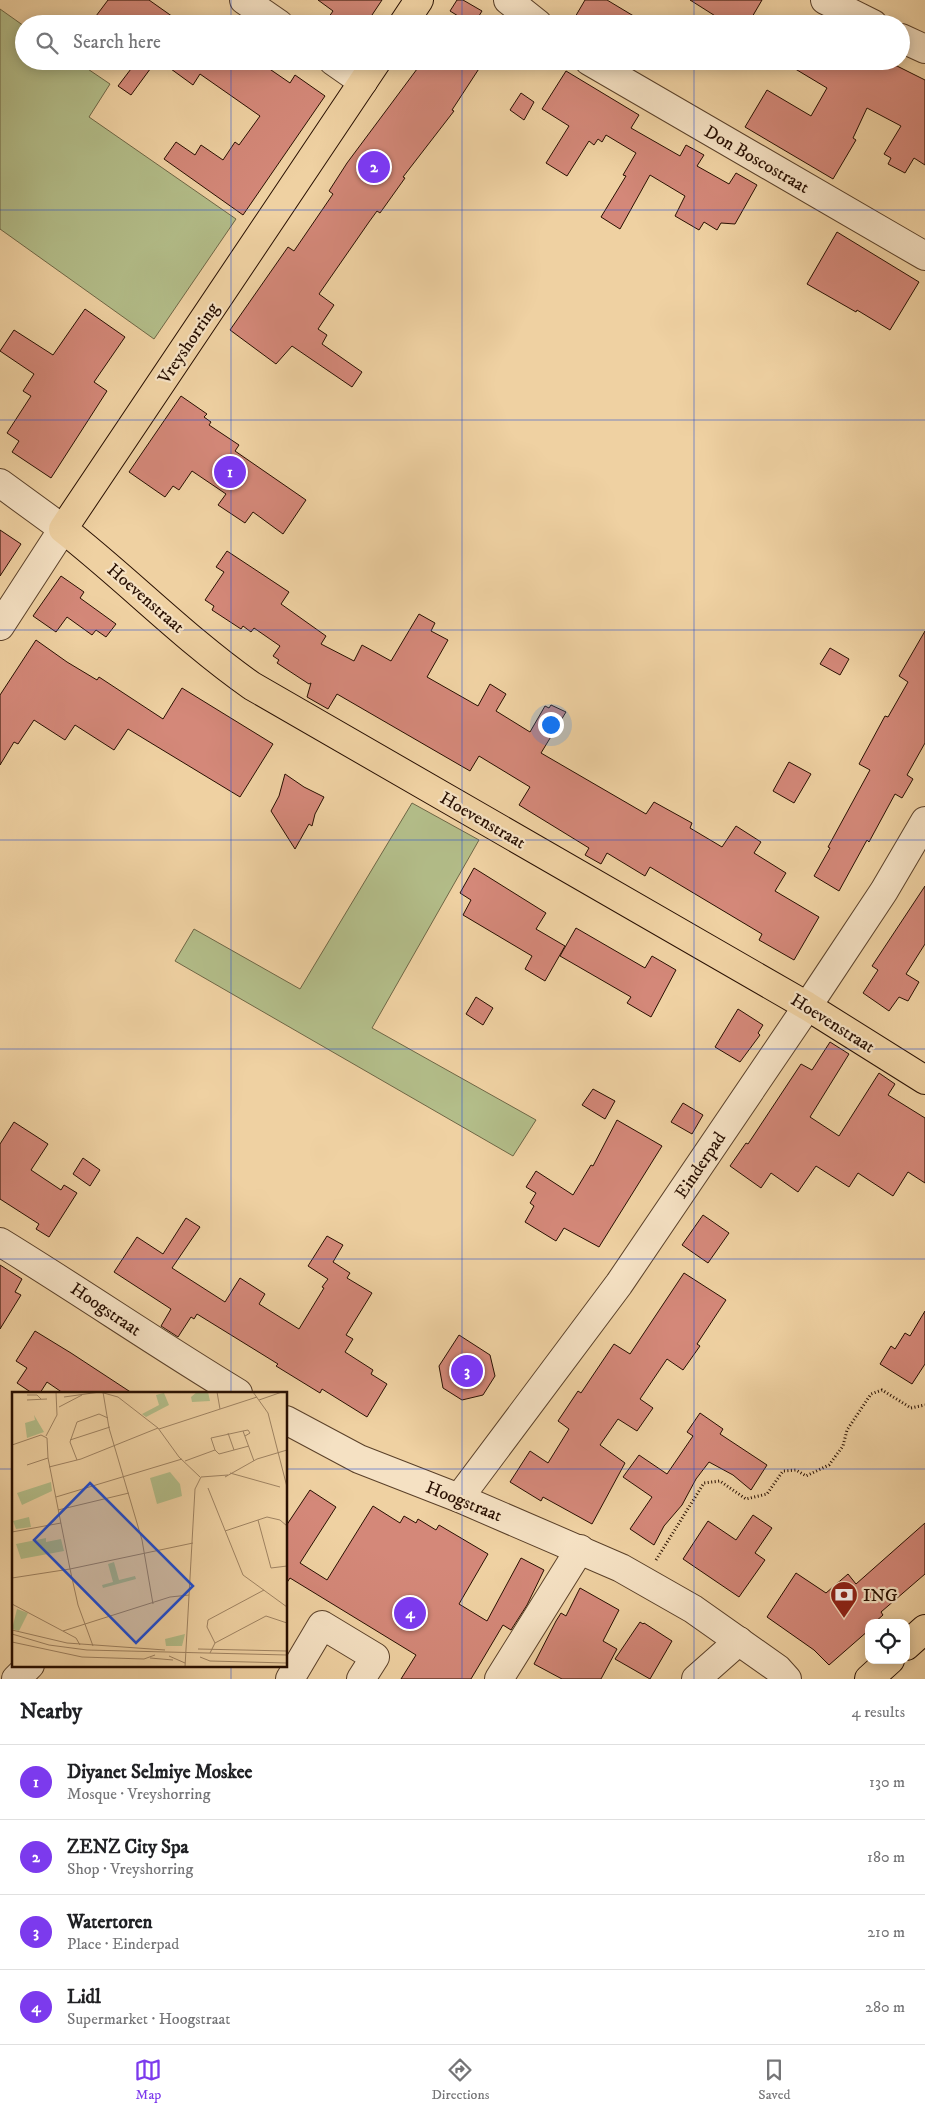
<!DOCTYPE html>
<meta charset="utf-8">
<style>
body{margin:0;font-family:"IM FELL DW Pica",serif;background:#f2f2f2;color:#202124}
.controls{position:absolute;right:15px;bottom:15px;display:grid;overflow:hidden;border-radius:10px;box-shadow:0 2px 12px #0003}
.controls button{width:45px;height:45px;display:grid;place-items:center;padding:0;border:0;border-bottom:1px solid #e0e0e0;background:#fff;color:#202124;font:25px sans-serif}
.you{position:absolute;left:550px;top:724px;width:18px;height:18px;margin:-12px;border:4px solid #fff;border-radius:50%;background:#1a73e8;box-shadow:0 0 0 8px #1a73e833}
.badge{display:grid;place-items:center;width:32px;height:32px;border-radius:50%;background:#7c3aed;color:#fff;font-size:16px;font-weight:700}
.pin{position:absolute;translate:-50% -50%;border:2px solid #fff;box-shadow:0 1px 5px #0006}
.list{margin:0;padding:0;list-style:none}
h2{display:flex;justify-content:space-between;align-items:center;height:65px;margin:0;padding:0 20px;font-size:21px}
h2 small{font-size:16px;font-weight:400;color:#757577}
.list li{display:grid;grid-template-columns:32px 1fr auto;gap:15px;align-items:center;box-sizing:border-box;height:75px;padding:0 20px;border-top:1px solid #e0e0e0}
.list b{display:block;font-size:19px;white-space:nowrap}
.list p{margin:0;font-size:16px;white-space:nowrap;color:#757577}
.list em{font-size:16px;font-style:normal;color:#757577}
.icon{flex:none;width:28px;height:28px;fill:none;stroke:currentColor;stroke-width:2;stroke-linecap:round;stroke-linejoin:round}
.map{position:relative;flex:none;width:925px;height:1679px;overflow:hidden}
.search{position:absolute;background:#fff;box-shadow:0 2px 12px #0003;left:15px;right:15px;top:15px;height:55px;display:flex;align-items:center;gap:12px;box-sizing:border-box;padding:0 18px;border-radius:28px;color:#757577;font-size:19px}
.sheet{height:365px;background:#fff}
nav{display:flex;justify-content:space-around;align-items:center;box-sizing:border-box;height:70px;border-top:1px solid #e0e0e0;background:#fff;font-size:14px;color:#757577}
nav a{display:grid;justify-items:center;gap:2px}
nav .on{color:#7c3aed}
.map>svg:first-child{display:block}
</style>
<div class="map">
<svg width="925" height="1679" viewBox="0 0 925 1679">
<rect width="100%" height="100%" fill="#efd1a2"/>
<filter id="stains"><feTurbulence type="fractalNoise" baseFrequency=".004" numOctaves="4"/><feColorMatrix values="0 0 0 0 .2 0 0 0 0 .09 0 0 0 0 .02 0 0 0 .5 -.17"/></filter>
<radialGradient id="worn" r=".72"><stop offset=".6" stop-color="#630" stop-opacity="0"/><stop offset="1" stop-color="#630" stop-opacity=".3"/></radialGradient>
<!-- green -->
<g fill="#b3bd89" stroke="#6e6645">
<polygon points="0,9 24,26 24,61 76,61 110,84 89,117 236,219 154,339 0,229"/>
<polygon points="412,803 479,840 372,1028 536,1120 513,1156 175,961 194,929 300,989"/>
</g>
<!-- building -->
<g fill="#d48879" stroke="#280f01">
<polygon points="108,0 149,0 183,24 107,24 96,16"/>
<polygon points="318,0 382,0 366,24 324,24 333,11"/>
<polygon points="457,0 463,0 482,11 474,24 471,24 450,11"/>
<polygon points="585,0 607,0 647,24 571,24"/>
<polygon points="690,0 762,0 748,24 728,24"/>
<polygon points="137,61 156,61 131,95 118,86"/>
<polygon points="160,61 258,61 290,83 295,75 325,96 243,215 164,159 176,142 195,155 201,145 223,160 235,142 239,145 260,116 200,74 193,85"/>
<polygon points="423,61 484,61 452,110 454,111 403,177 405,178 380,213 377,211 369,222 319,294 334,305 318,329 327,335 322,344 362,372 352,387 292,346 276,364 230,330 288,247 294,251 333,194 329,191 347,163"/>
<polygon points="782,61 887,61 925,80 925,165 914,158 905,173 888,164 891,158 884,154 901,126 867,108 853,138 856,140 833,179 745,127 767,90 811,116 827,88"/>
<polygon points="566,71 639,115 631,128 680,156 686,145 704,155 697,166 729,184 736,173 757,185 735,224 721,223 717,230 704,222 699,230 675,216 685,196 650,175 620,229 601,217 626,176 623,175 636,153 606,135 602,142 598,139 594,145 589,141 567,176 546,163 569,126 542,109"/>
<polygon points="521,93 534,102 524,120 510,110"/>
<polygon points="837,232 919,282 890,330 857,310 856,312 807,284"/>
<polygon points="85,309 125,337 94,382 107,391 51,478 12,452 19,441 7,433 31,396 23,391 34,374 0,351 14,330 53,355"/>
<polygon points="181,396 207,414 204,417 211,422 209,425 239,445 235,451 306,500 283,534 253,512 245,523 218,505 226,494 192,471 179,490 173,486 165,497 129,472"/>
<polygon points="0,530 21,544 0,576"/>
<polygon points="227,551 289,592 281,604 326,636 321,644 354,661 362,645 391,661 419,614 435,623 431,631 448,640 427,677 478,706 490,684 506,694 496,711 530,732 545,706 549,708 551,705 566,712 541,753 646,814 654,802 692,823 690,828 722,847 736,826 761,842 754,853 786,873 775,891 819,917 794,960 759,940 762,934 650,867 645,876 607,853 601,864 585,855 589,848 519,805 530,787 479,756 470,771 337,694 328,709 307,697 311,683 309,684 277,663 279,660 273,656 280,646 254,628 251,632 243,626 241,629 212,610 214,606 205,600 224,572 216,567"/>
<polygon points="61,576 84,592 80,598 116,624 106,637 96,630 92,635 67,617 56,632 33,616"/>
<polygon points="925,631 925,743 907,775 913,779 902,798 895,794 869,842 867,840 839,891 814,876 830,848 828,847 870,770 859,764 885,716 888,717 908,682 899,676"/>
<polygon points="36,640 67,662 97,680 99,677 163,719 182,688 273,744 240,797 128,729 114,750 75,725 65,740 34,720 18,744 14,742 0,765 0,695"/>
<polygon points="830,648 849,659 840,675 820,664"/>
<polygon points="789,762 811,774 794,803 773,791"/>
<polygon points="285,774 304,787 324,797 315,814 312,826 309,824 295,849 271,811 279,796"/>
<polygon points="474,868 546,913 536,929 565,946 545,981 525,969 532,956 463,915 471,900 460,893"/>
<polygon points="925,886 925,944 906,974 919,982 908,1001 899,997 889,1011 863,993 878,970 872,966"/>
<polygon points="576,928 645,968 652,956 676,970 651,1017 627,1003 631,997 560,956"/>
<polygon points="476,997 493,1008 483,1025 466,1014"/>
<polygon points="738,1009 763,1025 758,1033 760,1035 740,1062 715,1047"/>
<polygon points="830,1042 849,1054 810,1117 839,1136 879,1073 895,1084 888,1095 925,1118 925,1183 908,1172 893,1196 858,1173 849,1187 816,1166 798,1192 771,1173 761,1188 730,1166 746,1143 748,1144 801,1064 812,1070"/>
<polygon points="593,1089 615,1101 605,1119 582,1105"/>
<polygon points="683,1103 703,1115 692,1134 671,1122"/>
<polygon points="617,1120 662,1146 599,1247 564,1228 556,1241 525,1222 534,1206 530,1203 536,1193 526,1187 536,1171 573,1195 591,1165 593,1166"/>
<polygon points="14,1122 48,1144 31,1170 61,1190 64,1185 77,1193 49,1237 36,1229 39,1224 0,1199 0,1144"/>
<polygon points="83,1158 100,1170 90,1186 73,1174"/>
<polygon points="703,1215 729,1233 708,1263 682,1245"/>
<polygon points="186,1218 200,1227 172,1268 225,1302 240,1278 265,1294 259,1304 299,1329 324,1288 322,1287 328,1279 308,1266 327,1236 343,1245 333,1262 350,1273 347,1278 372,1293 346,1335 353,1339 345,1352 373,1370 371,1374 387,1384 367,1417 322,1389 320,1393 276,1366 278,1364 197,1314 194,1319 191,1317 178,1337 161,1326 171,1309 114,1272 137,1237 163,1254"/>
<polygon points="0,1265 22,1279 15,1292 21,1295 0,1329"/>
<polygon points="684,1273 726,1300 697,1344 700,1346 683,1370 667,1359 640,1399 653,1408 637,1431 618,1419 600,1445 625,1463 592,1524 543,1497 541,1501 510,1482 530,1451 548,1463 569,1429 558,1421 578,1391 581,1393 614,1344 630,1354"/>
<polygon points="925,1311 925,1364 912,1384 880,1364 891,1346 895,1349 905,1333 910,1336"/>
<polygon points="35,1331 71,1353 132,1393 63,1393 47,1382 40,1393 32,1393 17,1383 27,1368 16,1361"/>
<polygon points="459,1335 490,1355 495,1376 483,1395 462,1400 443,1388 439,1366"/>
<polygon points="700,1413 723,1429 720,1434 767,1465 751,1490 733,1475 709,1462 696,1479 682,1505 664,1526 654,1545 630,1529 652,1497 623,1477 639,1455 667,1474 693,1436 687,1432"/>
<polygon points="310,1490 336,1507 300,1563 327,1580 373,1506 400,1523 404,1516 416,1523 418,1519 436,1530 439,1525 488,1554 459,1604 487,1621 521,1558 544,1570 527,1605 511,1630 503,1625 471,1679 401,1679 416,1655 290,1578 286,1584 286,1526"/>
<polygon points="753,1515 772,1528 755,1553 765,1560 739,1597 683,1559 708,1521 736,1540"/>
<polygon points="925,1523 925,1574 881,1612 883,1615 874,1623 869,1623 869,1630 829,1665 814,1650 767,1617 796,1573 826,1593 848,1574 856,1584"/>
<polygon points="580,1588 619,1610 603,1641 617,1649 601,1679 562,1679 534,1664 556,1621 561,1613 566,1616"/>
<polygon points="640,1622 643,1624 644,1623 672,1641 650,1679 615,1659"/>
</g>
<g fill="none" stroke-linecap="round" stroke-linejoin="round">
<defs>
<g id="minor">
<polyline points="244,0 279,24"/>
<polyline points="508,0 538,24"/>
<polyline points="825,0 873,24"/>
<polyline points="901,38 925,49"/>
<polyline points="333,61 363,82"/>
<polyline points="589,61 925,256"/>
<polyline points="0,483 63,529 0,626"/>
<path d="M 0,1242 C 80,1291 157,1344 238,1393"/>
<polyline points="286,1420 359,1459 459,1498 621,1568 693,1609 778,1669 787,1679"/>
<polyline points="459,1498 619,1284 815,995 884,891 925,821"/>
<polyline points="16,1679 30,1665"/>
<polyline points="290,1679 322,1625 375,1657 361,1679"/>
<polyline points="499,1679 580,1549"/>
<polyline points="696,1679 739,1641"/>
</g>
<g id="major">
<polyline points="403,24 419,0"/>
<path d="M 377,61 L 63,529 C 128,580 185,639 252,686 L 807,1006 L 925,1080"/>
<polyline points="906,1646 925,1629"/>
<polyline points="869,1679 890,1660"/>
</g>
</defs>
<!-- minor casing -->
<use href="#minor" stroke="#5a4029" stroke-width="30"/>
<!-- major casing -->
<use href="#major" stroke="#280f01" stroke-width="30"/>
<!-- path -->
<polyline stroke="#280f01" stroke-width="3" stroke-dasharray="1 2.5" stroke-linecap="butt" points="656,1560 704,1483 720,1481 746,1499 767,1494 783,1471 796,1470 806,1476 829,1465 843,1446 847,1430 871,1394 882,1390 911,1408 925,1405"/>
<!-- minor -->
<use href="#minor" stroke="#f5e1c3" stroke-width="28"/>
<!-- major -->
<use href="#major" stroke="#efd1a2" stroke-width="28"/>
</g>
<!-- grid -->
<path fill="none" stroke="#1d4ed8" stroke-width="1" stroke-opacity="0.55" d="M 231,0 L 231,24M 462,0 L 462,24M 694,0 L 694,24M 231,61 L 231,1393M 462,61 L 462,1679M 694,61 L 694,1679M 0,210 L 925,210M 0,420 L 925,420M 0,630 L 925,630M 0,840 L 925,840M 0,1049 L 925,1049M 0,1259 L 925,1259M 0,1469 L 14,1469M 286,1469 L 925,1469M 231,1665 L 231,1679"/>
<!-- icons -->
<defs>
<symbol id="bank-pin" viewBox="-11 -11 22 30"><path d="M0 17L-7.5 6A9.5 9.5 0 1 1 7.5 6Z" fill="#8f2418" stroke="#f5e1c3"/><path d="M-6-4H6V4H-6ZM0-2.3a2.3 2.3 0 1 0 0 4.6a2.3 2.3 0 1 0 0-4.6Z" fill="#fff"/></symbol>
</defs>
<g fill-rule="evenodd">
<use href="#bank-pin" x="828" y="1579" width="32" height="43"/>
</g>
<g text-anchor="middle" stroke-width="4.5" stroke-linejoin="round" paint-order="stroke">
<!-- street labels -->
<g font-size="18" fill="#280f01" stroke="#f5e1c3">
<text transform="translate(757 159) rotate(30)" y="6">Don Boscostraat</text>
<text transform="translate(188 343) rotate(-56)" y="6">Vreyshorring</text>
<text transform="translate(146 598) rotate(41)" y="6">Hoevenstraat</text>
<text transform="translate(483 820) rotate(30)" y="6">Hoevenstraat</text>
<text transform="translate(833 1023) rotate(32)" y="6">Hoevenstraat</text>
<text transform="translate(700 1165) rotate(-56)" y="6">Einderpad</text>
<text transform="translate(106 1309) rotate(34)" y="6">Hoogstraat</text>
<text transform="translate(464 1501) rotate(22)" y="6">Hoogstraat</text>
</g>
<!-- poi labels -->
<g font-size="18" fill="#280f01" stroke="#f5e1c3" text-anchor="start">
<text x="863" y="1601">ING</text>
</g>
</g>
<!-- overview -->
<g transform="translate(12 1392)">
<rect width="275" height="275" fill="#efd1a2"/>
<path d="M 155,0 L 152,1 L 157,13 L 134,25 L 130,22 L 147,13 L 144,3 ZM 185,0 L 196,0 L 198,9 L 180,10 L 179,5 ZM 22,23 L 32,40 L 15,46 L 13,31 L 23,28 ZM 158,80 L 168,92 L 170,104 L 145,112 L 138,86 ZM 39,90 L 40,99 L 10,113 L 5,101 ZM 17,125 L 19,135 L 4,137 L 1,129 ZM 34,146 L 34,150 L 49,147 L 52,159 L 9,167 L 4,152 ZM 102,170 L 107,188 L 123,184 L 124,187 L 91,196 L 90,193 L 101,190 L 96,172 ZM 5,217 L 16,221 L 7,239 L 0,237 ZM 173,242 L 170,254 L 154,254 L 153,247 Z" fill="#b3bd89"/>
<path fill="none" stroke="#9f8362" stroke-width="1" d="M 91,0 L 97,36 L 130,148 L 141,212M 205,0 L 208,17M 241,0 L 256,21 L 275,95M 15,3 L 25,3 L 29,7M 52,5 L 88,0 L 106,5 L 146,36 L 167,65 L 188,85M 15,8 L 35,7M 247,8 L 270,0M 47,15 L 70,3M 147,37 L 245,5M 231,39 L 199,46 L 203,58 L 207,62 L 237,54M 216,41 L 222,58M 34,44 L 45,23 L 44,0M 233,44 L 238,41 L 236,38 L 231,39 L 242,69M 58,48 L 98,35M 0,53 L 29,43 L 35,46 L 36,66 L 58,177 L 181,151M 65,68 L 58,50 L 65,30 L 87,22 L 96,26M 173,69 L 203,58M 15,73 L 36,66M 37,75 L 69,67 L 146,36M 218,81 L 268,95M 213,85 L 245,67 L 275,58M 196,96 L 231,183 L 275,215M 44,105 L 170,67M 46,118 L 117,101M 246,128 L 259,176 L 275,174M 213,139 L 255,125 L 268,128 L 275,134M 0,140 L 49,131M 0,186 L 58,177 L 66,213 L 81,254M 0,212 L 64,246 L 68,253M 0,238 L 55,251 L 153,258M 51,239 L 158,205 L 177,203M 0,242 L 37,253 L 75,258 L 275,263M 0,250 L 70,265 L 132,267 L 143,263M 203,251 L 195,235 L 196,228 L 252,198M 186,257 L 275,259M 198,261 L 203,251 L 254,224 L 275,231M 157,264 L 173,271M 188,265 L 198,269 L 275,271M 138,266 L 161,268M 173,275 L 183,97 L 189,85 L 216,83"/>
<path fill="#1d4ed8" fill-opacity="0.15" stroke="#1d4ed8" stroke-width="2.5" d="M 78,91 L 181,194 L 124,251 L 22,148 Z"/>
<rect width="275" height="275" fill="none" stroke="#280f01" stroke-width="2.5"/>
</g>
<rect width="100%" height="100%" filter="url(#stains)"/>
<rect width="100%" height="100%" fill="url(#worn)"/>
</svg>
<div class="controls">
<button><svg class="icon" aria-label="locate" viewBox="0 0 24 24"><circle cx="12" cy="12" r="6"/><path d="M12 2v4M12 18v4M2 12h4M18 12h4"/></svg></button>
</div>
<div class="you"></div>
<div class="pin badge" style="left:230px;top:472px">1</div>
<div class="pin badge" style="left:374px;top:167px">2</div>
<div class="pin badge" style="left:467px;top:1371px">3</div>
<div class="pin badge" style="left:410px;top:1613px">4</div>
<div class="search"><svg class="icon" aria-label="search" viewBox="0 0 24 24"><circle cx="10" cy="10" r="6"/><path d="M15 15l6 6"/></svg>Search here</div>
</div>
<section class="sheet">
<h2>Nearby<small>4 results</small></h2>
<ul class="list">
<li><span class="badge">1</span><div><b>Diyanet Selmiye Moskee</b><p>Mosque · Vreyshorring</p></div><em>130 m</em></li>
<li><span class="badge">2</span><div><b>ZENZ City Spa</b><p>Shop · Vreyshorring</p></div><em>180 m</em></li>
<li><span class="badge">3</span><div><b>Watertoren</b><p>Place · Einderpad</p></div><em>210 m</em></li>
<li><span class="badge">4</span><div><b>Lidl</b><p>Supermarket · Hoogstraat</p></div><em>280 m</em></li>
</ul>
</section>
<nav>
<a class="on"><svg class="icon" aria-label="map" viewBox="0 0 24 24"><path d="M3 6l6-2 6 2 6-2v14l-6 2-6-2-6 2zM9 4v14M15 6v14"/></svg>Map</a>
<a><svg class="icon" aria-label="directions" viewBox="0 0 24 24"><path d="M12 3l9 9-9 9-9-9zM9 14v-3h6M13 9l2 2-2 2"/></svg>Directions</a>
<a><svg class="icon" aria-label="saved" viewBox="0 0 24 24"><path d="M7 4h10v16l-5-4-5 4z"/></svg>Saved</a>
</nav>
